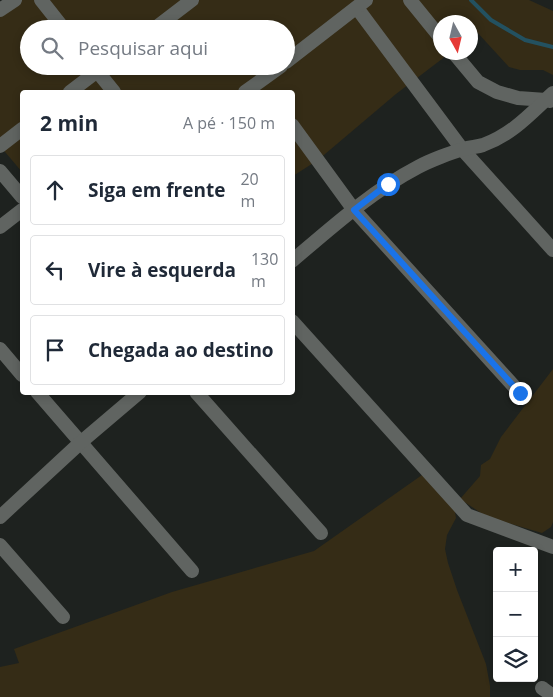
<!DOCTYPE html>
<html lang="pt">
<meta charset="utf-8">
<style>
body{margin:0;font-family:"Open Sans",sans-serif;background:#f6f6f7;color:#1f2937}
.controls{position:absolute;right:15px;bottom:15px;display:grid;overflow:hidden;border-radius:5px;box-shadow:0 2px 8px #0003}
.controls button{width:45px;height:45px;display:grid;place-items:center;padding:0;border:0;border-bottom:1px solid #e0e1e3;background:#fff;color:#1f2937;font:25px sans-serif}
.compass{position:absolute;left:433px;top:15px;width:45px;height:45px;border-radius:50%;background:#fff;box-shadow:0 2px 8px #0003;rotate:172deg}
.stop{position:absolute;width:15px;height:15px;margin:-11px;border:4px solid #1a73e8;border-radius:50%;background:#fff}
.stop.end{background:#1a73e8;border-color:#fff;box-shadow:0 1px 5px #0008}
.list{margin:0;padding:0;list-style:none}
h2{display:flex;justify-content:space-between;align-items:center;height:65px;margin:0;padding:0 20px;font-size:21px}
h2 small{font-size:16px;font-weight:400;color:#747a83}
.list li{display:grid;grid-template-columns:32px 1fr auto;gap:15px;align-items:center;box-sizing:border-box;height:70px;margin:0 10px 10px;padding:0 10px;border:1px solid #e0e1e3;border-radius:5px}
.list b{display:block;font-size:19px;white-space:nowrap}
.list em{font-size:16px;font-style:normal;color:#747a83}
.icon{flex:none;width:28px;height:28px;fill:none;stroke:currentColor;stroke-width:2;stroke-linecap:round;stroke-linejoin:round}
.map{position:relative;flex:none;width:553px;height:697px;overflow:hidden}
.search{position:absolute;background:#fff;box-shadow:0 2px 8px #0003;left:20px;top:20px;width:275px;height:55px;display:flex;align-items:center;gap:12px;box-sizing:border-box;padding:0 18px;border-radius:28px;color:#747a83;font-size:19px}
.panel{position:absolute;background:#fff;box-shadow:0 2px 8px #0003;left:20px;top:90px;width:275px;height:305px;border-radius:5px}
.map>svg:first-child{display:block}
</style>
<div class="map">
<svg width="553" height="697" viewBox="0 0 553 697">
<rect width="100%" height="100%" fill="#1e221f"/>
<!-- green -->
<g fill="#352c16" fill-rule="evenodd">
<path d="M 19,0 L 529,0 L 553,11 L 553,75 L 543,70 L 520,70 L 509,67 L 476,31 L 471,34 L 470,22 L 440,22 L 440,52 L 448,53 L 442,59 L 396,94 L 318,160 L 293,176 L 292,92 L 22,92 L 22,172 L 0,146 L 0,14 ZM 29,29 L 286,29 L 286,66 L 29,66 Z"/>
<polygon points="553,369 553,522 551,527 542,533 487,517 460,499 480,476 481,465 490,459 501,437"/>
<polygon points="422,475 454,506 456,518 447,535 445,549 448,563 457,590 486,664 490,686 490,697 0,697 0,667 19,663 14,649 172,592 314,551"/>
</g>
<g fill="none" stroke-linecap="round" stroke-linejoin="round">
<!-- stream -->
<polyline stroke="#235160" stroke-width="4" points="471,0 491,20 525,40 553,47"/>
<!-- minor -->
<g stroke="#606461" stroke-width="14">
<polyline points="41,0 64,29"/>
<polyline points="410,0 440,37"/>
<polyline points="357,8 462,149 553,250"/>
<polyline points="0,10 15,0"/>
<polyline points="154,29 192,0"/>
<polyline points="453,52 478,82 497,92 518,98 546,100 550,101"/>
<polyline points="286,62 366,0"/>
<polyline points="93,66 114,92"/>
<polyline points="70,92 104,66"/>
<polyline points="245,92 281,66"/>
<polyline points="292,125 354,210 520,393"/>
<polyline points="0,146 22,129"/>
<polyline points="0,171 22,197"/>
<polyline points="0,227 22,210"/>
<path d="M 292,261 C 332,227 372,191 418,167 C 429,161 452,152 464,149 C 470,147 477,147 483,145 C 513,134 530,114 553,93"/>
<polyline points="292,321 467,515 553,547"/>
<polyline points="0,349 22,375"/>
<polyline points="37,392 192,571"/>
<polyline points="196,392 321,533"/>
<polyline points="0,517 80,443 140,392"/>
<polyline points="0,545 63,617"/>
<polyline points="542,688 553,696"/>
</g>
</g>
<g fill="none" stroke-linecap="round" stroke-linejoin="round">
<!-- route -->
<polyline stroke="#1a73e8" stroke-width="6" points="388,184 354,210 520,393"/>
</g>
</svg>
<div class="controls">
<button>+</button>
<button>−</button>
<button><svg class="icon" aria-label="layers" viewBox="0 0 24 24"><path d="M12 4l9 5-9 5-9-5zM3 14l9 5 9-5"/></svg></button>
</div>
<svg class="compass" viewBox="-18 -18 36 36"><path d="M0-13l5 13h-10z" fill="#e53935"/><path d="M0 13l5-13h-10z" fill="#747a83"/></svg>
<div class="stop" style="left:388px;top:184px"></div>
<div class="stop end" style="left:520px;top:393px"></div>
<div class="search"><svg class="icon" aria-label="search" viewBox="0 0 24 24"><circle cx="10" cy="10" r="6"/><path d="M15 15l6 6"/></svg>Pesquisar aqui</div>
<section class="panel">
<h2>2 min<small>A pé · 150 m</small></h2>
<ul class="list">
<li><svg class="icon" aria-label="ahead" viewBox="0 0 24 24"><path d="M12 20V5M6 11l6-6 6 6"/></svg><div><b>Siga em frente</b></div><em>20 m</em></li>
<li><svg class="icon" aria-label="left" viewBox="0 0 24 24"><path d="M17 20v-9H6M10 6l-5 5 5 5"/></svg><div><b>Vire à esquerda</b></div><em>130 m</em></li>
<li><svg class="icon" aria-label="arrive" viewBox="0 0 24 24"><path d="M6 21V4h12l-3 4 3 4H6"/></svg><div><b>Chegada ao destino</b></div></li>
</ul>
</section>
</div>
